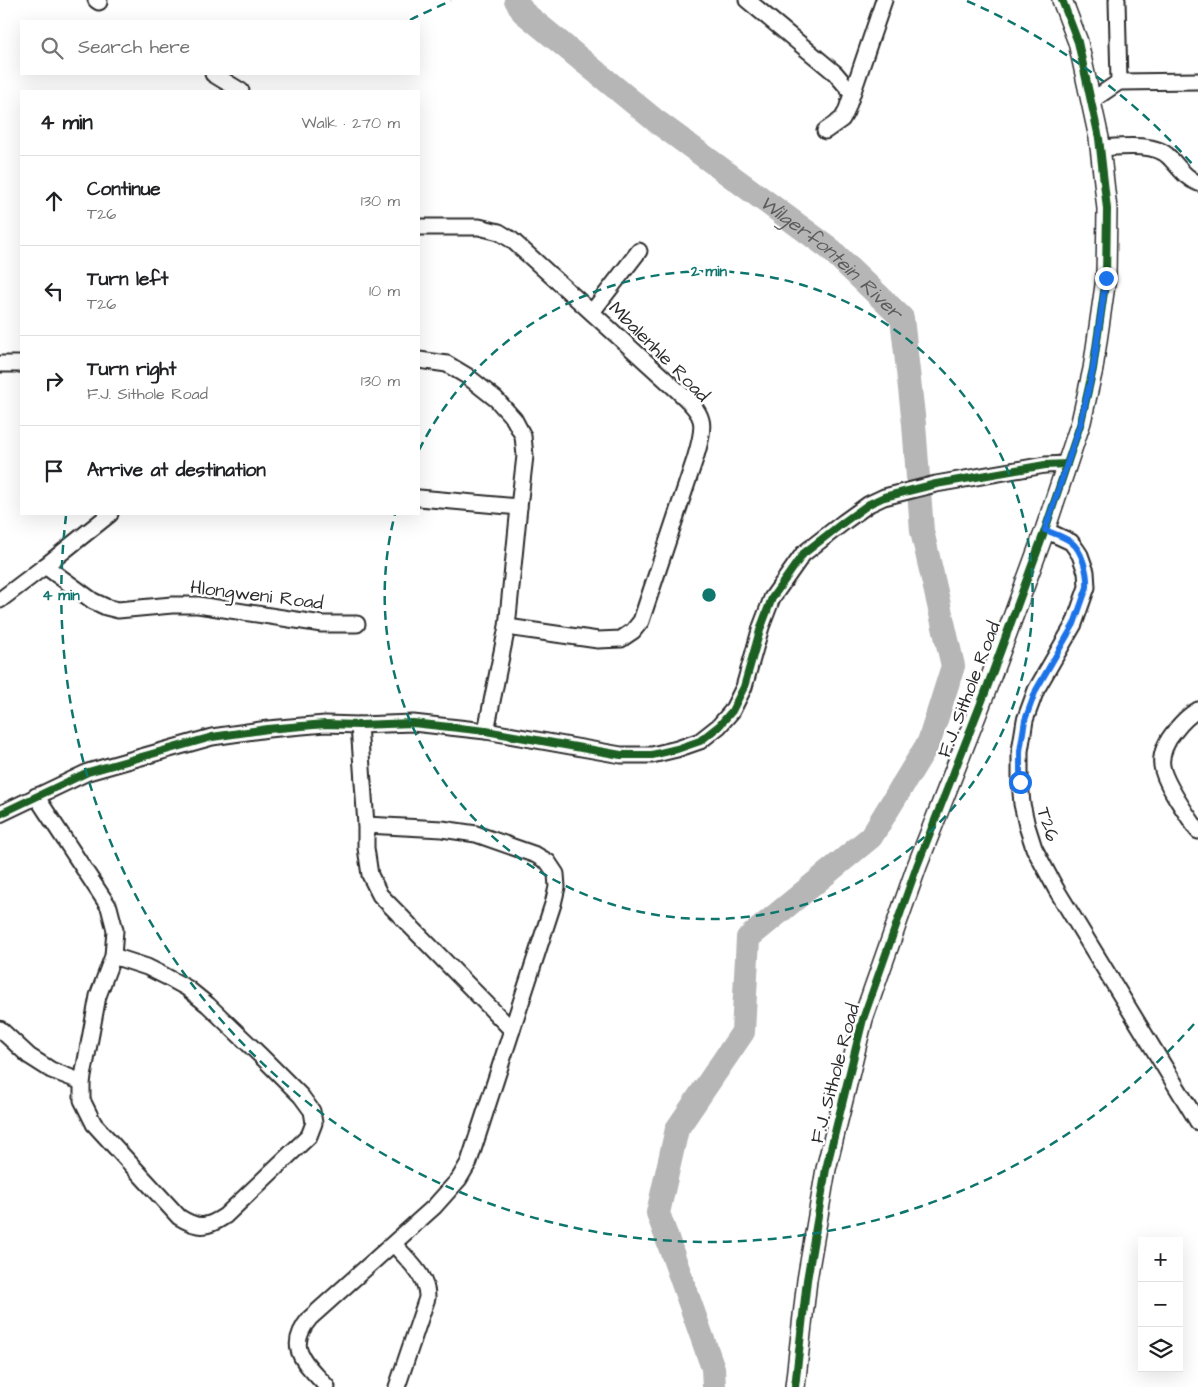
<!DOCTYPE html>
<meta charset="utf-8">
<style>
body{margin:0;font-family:"Architects Daughter",sans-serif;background:#f6f6f6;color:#202124}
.controls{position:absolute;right:15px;bottom:15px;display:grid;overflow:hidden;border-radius:0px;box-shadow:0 5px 20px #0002}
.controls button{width:45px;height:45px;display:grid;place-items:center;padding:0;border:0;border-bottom:1px solid #e0e0e0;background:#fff;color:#202124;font:25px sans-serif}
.stop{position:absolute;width:15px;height:15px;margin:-11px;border:4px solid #1a73e8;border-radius:50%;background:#fff}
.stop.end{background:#1a73e8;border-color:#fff;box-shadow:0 1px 5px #0008}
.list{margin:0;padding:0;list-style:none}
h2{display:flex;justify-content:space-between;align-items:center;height:65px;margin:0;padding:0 20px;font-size:21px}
h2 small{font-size:16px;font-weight:400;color:#757577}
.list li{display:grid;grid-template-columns:32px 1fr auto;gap:15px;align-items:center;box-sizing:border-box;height:90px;padding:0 20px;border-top:1px solid #e0e0e0}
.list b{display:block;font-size:19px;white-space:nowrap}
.list p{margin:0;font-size:16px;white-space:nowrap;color:#757577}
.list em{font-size:16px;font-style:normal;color:#757577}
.icon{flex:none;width:28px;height:28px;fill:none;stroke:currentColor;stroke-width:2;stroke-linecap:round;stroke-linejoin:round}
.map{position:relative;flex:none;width:1198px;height:1387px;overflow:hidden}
.search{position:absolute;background:#fff;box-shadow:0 5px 20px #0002;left:20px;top:20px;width:400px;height:55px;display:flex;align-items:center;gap:12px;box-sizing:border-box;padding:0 18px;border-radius:0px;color:#757577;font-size:19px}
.panel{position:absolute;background:#fff;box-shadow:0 5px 20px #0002;left:20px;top:90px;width:400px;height:425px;border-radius:0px}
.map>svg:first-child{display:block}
</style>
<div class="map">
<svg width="1198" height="1387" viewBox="0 0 1198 1387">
<rect width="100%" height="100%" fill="#fff"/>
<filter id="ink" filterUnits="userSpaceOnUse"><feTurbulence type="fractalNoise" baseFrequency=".02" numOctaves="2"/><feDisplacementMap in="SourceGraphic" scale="10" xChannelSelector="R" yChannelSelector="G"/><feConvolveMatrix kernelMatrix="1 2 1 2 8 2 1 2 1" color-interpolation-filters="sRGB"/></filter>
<g filter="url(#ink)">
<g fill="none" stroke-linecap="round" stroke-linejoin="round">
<!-- river -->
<path stroke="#b6b6b6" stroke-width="24" id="s1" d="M 516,0 L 523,12 L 656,121 L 829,248 L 902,318 L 914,424 L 922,531 L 953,666 L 929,742 L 871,837 L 748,938 L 743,1032 L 677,1129 L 658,1213 L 713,1368 L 714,1387"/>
<defs>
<g id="minor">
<polyline points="96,0 99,2"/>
<polyline points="747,0 835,73 852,93"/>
<polyline points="1117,0 1119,82"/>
<polyline points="213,74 241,91"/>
<polyline points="1091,101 1119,82 1198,81"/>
<polyline points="825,131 842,119 846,112 884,0"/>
<path d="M 1100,148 C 1119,147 1155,142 1169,157 C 1179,167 1185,178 1198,183"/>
<path d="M 419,227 L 479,227 L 499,232 L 512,240 L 678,391 C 686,399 698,408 701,420 C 704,430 698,449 695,459 L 641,621 L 633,631 L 621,639 L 598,640 L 507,627"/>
<polyline points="592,312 639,251"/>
<polyline points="419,360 447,364 467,376 496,399 514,419 523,436 525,456 519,507 507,627 486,731"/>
<polyline points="0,364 21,364"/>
<polyline points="419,498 519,507"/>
<polyline points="1045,530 1071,542 1076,549 1080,555 1086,572 1087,587 1074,624 1036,690 1025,720 1020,751 1020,782 1022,804 1027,826 1034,848 1056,889 1198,1122"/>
<polyline points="45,566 93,601 106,607 118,610 172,605 198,605 322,624 357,624"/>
<polyline points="0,600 45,566 110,514"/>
<path d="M 1198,710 C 1189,715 1181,723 1175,731 C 1167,740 1160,754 1162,766 C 1164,783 1188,816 1198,831"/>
<polyline points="359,725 366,825 366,848 370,875 380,895 512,1030"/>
<path d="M 36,796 L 109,907 L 115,930 L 113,956 L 98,996 L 82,1082 L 82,1100 L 94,1124 L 179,1217 C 198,1229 207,1228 225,1216 L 309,1136 L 314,1123 L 312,1111 L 301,1096 L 261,1056 L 208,1005 L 187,988 L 165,976 L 147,967 L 113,956"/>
<polyline points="0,814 88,772 212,737 268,729 325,724 359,725 413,723 486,731 621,755 652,755 677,749 700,741 719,726 732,711 744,687 761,627 772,598 803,554 844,522 869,504 884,497 936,484 1045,465 1067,464"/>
<polyline points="0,1029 29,1056 51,1070 82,1082"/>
<path d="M 394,1244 C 407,1260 428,1276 427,1298 L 397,1387"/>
<path d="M 327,1387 C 306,1363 284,1349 310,1318 L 434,1207 L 459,1179 L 469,1162 L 553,904 L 557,887 L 556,874 L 548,862 L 536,855 L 476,834 L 442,829 L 366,825"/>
</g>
<polyline id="tertiary" points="795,1387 807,1280 826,1169 863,1019 917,866 985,693 1045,530 1081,422 1093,369 1106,278 1107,209 1099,138 1078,42 1062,0"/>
</defs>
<!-- minor casing -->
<use href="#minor" stroke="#2b2b2b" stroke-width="19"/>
<!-- tertiary casing -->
<use href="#tertiary" stroke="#2b2b2b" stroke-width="22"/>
<!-- minor -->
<use href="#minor" stroke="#fff" stroke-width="15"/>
<!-- tertiary -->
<use href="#tertiary" stroke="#fff" stroke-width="19"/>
<defs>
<g id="cycleway">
<polyline points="0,814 88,772 212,737 268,729 325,724 359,725 413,723 486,731 621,755 652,755 677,749 700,741 719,726 732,711 744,687 761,627 772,598 803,554 844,522 869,504 884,497 936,484 1045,465 1067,464"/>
<polyline points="795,1387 807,1280 826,1169 863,1019 917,866 985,693 1045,530 1081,422 1093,369 1106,278 1107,209 1099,138 1078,42 1062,0"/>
</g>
</defs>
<!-- cycleway casing -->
<use href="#cycleway" stroke="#fff" stroke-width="11"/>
<!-- cycleway -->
<use href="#cycleway" stroke="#1b5e20" stroke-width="8"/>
</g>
</g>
<g fill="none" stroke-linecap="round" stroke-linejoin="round" filter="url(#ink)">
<!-- route -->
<path stroke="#1a73e8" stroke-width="6" d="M 1020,782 L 1020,751 L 1025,720 L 1036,690 L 1074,624 L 1087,587 C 1088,573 1082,550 1071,542 C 1065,537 1052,533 1045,530 L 1081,422 L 1093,369 L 1106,278"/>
</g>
<!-- distance rings -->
<g fill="none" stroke="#0f766e" stroke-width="2.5" stroke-dasharray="9 6">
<path d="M419 450A324 324 0 1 1 395 514"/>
<path d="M1194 1024A648 648 0 0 1 66 516M410 20A648 648 0 0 1 451 1M967 1A648 648 0 0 1 1194 166"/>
</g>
<g text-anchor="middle" stroke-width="5" stroke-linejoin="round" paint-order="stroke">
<!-- street labels -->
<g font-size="19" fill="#2b2b2b" stroke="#fff">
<text transform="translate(660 351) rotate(45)" y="7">Mbalenhle Road</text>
<text transform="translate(257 594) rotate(7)" y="7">Hlongweni Road</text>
<text transform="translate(968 689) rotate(-69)" y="7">F.J. Sithole Road</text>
<text transform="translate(1049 824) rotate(72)" y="7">T26</text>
<text transform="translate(834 1073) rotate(-75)" y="7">F.J. Sithole Road</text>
</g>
<!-- water labels -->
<g font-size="20" font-style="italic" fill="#5c5c5c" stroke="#fff">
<text dy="7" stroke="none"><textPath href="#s1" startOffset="408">Wilgerfontein River</textPath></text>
</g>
</g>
<circle cx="709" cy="595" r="8" fill="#0f766e" stroke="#fff" stroke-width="2.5"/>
<g font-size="15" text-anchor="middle" font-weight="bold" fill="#0f766e" stroke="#fff" stroke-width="5" stroke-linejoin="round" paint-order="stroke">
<text x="709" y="276">2 min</text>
<text x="61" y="600">4 min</text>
</g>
</svg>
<div class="controls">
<button>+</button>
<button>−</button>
<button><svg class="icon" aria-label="layers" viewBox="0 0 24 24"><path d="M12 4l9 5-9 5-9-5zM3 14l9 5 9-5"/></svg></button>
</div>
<div class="stop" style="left:1020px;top:782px"></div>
<div class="stop end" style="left:1106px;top:278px"></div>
<div class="search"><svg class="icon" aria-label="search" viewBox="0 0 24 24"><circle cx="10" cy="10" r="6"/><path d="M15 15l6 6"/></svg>Search here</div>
<section class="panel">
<h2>4 min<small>Walk · 270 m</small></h2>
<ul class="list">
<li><svg class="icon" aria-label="ahead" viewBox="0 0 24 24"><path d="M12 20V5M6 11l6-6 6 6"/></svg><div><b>Continue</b><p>T26</p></div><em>130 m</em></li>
<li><svg class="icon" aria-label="left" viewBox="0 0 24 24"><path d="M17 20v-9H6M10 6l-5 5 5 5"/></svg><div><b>Turn left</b><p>T26</p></div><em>10 m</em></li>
<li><svg class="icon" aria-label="right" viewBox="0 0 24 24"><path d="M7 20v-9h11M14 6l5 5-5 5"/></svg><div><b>Turn right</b><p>F.J. Sithole Road</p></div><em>130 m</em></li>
<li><svg class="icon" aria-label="arrive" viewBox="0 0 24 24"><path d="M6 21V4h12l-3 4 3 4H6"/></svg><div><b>Arrive at destination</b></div></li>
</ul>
</section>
</div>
